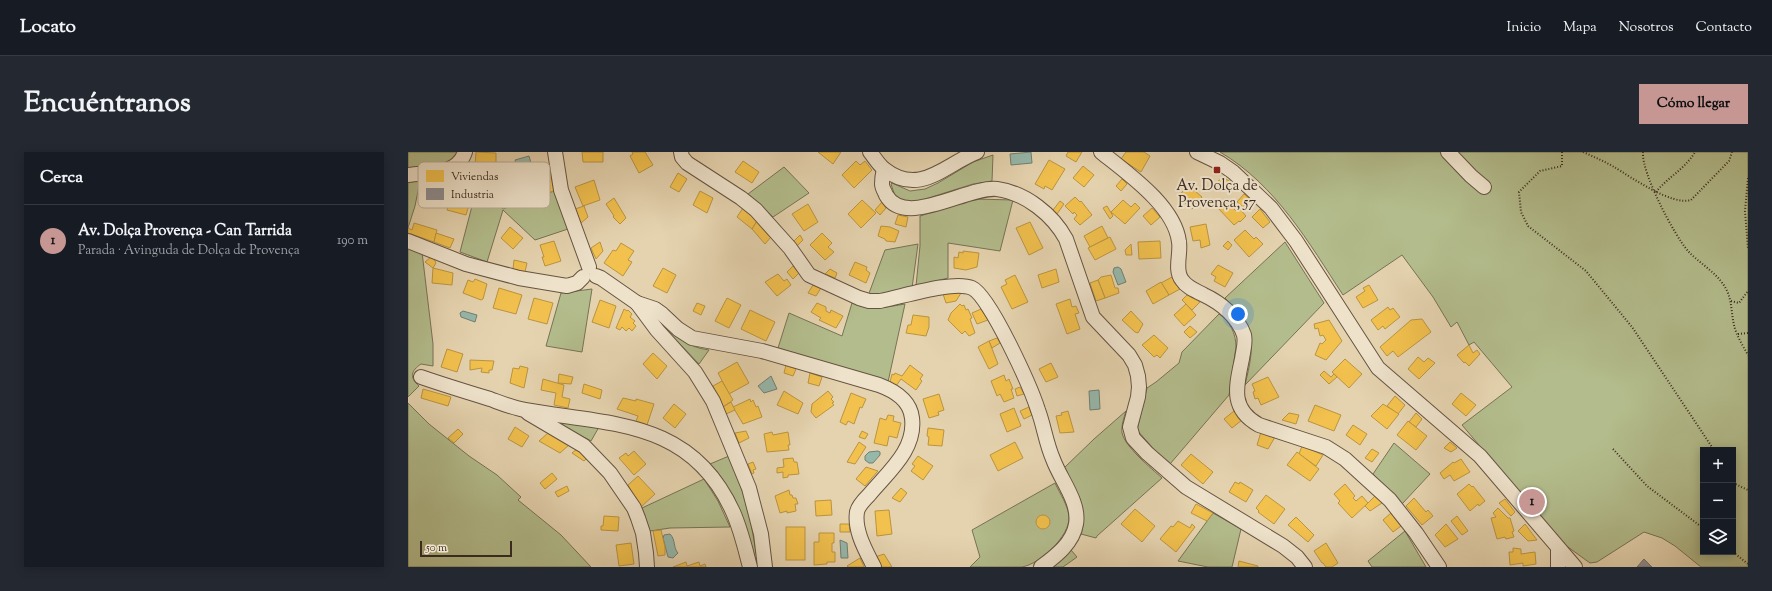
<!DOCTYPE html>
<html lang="es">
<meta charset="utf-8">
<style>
body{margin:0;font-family:"Sorts Mill Goudy",serif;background:#242831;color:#f1f3f6}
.controls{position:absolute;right:12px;bottom:12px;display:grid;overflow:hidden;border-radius:0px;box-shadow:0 2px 10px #0003}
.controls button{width:36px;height:36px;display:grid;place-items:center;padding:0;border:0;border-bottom:1px solid #363941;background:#171b24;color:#f1f3f6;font:20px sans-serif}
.scale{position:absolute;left:12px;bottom:10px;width:92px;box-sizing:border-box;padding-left:4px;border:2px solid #3b2a1e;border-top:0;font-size:11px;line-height:14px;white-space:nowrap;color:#3b2a1e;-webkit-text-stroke:3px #eee2cb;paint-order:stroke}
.you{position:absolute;left:830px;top:162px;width:14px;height:14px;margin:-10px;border:3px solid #fff;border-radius:50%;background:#1a73e8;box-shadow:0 0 0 6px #1a73e833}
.badge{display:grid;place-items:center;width:26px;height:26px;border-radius:50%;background:#c59692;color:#111;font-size:13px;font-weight:700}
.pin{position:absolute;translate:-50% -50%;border:2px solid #fff;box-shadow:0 1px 4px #0006}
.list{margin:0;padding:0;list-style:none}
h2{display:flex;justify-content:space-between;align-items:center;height:52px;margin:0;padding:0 16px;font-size:17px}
h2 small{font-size:13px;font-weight:400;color:#9ea1a6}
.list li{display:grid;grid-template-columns:26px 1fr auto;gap:12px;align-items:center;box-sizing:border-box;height:72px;padding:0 16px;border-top:1px solid #363941}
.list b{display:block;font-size:15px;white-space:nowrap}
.list p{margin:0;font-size:13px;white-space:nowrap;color:#9ea1a6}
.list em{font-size:13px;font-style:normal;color:#9ea1a6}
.icon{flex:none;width:22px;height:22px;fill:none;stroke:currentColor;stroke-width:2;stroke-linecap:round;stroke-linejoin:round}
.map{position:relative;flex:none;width:1340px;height:415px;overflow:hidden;border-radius:0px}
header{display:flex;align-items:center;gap:24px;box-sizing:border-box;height:56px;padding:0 20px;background:#171b24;border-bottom:1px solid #363941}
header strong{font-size:19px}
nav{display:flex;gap:22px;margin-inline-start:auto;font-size:14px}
.intro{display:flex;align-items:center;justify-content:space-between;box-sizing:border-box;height:96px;padding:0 24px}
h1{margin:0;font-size:28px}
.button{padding:10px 18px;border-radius:0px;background:#c59692;color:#111;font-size:14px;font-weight:700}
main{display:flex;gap:24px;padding:0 24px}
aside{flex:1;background:#171b24;border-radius:0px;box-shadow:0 2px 10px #0003}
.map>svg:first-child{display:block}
</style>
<header>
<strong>Locato</strong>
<nav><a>Inicio</a><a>Mapa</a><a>Nosotros</a><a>Contacto</a></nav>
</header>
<div class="intro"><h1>Encuéntranos</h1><a class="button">Cómo llegar</a></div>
<main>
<aside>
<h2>Cerca<small></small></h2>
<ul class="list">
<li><span class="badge">1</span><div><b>Av. Dolça Provença - Can Tarrida</b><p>Parada · Avinguda de Dolça de Provença</p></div><em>190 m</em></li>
</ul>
</aside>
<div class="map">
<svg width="1340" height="415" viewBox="0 0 1340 415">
<rect width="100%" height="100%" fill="#e5d3af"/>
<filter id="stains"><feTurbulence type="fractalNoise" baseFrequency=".005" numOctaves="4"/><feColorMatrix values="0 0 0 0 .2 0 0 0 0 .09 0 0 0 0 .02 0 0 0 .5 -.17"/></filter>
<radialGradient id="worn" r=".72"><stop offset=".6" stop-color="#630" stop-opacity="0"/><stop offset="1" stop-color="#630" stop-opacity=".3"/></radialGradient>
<!-- green -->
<g fill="#b3bc8c" stroke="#777355" fill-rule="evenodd">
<path d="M 0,0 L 50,0 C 40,18 18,13 0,17 Z"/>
<path d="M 812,0 L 1340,0 L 1340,415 L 1293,415 L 1267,394 L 1254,386 L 1236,380 L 1189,410 L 1182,411 L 1153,390 L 1054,273 L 1104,235 L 1066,190 L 1061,193 L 1049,170 L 1043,175 L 1025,145 L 994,103 L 935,143 C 901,91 868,33 812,0 ZM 1295,298 L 1325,298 L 1325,400 L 1295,400 Z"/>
<polygon points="585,3 584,29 565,32 511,49 501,50 493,48 487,44 483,32 484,31 502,39 517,37 530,31 565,10"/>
<polygon points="376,15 401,41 365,65 340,42"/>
<polygon points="12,29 7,54 0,76 0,30"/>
<polygon points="69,35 95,57 146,39 160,77 127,88 95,58 79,110 52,100"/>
<polygon points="567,47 605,48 592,99 540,91 540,126 508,134 512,94 512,64"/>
<path d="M 877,90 L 916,151 L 837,233 C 847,192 848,178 817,146 Z"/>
<polygon points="510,92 504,136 481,142 460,144 477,98"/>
<path d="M 0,96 L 14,100 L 25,192 L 25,214 L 13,212 C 3,219 1,225 11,234 L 0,245 Z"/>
<polygon points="184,137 174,200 138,194 153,141"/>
<path d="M 444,151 C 462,159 479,155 497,152 L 480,230 L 370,196 L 381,161 L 434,184 Z"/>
<path d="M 811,162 C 822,169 828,182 828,195 L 821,243 L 762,312 L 750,302 L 729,278 L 739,236 L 748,230 L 771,211 L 774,200 Z"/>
<path d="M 254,170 C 270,185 278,195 301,198 L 291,212 L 253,172 Z"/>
<polygon points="0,251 21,272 61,304 89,323 113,345 110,348 153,383 183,415 0,415"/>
<path d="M 718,259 C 716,266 713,274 714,281 C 718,296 742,315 754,326 C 732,345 711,365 689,384 L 688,386 L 673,382 C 681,359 665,336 656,316 L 686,287 Z"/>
<polygon points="142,267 191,275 183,289"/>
<polygon points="986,291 1022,322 994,352 965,322"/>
<path d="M 321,304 L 340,354 L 350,411 C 344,406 342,394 339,386 C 330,361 322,331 302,312 Z"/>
<polygon points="296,327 310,349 322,375 262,376 242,379 234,356"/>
<path d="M 647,331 C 652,342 660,353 661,365 C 662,384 632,412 614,415 C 597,415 578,415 562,415 L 572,405 L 564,378 Z"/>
<polygon points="805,361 833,377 824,415 800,415 770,409"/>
<polygon points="997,379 1018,415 964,415 960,409"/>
<polygon points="663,398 669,405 655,415 645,415"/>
</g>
<!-- water -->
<g fill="#96b8ab" stroke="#727f73">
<polygon points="623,0 624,11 603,13 602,2"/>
<polygon points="121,4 123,11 109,15 107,8"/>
<polygon points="710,115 713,117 718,130 710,133 705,120 706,116"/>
<polygon points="55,159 69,163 67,170 53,165 52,161"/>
<polygon points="363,224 369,237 356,241 350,234"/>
<polygon points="691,238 692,257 682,258 681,239"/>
<polygon points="470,299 472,300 472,303 465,311 461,311 457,308 457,304 461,300"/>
<path d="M 262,382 C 268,388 265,396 270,401 L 265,406 L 260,405 L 255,386 L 256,383 Z"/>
<polygon points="432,388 439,391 440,406 433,406"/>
</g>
<!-- homes -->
<g fill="#f2c14e" stroke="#bb9440">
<polygon points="68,0 88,1 88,14 67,14"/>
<polygon points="174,0 195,0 195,10 175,10"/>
<polygon points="224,0 237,0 245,13 231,21 222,4 225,2"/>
<polygon points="410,0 433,0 425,12"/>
<polygon points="660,0 674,0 668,10 658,4"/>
<polygon points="718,0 736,0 742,4 733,20 713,7"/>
<polygon points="641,8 657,17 644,38 637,34 636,37 627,32"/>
<polygon points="335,9 351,20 344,31 327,20"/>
<polygon points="448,9 452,13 457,9 464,18 446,36 434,23"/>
<polygon points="675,14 686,23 676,35 665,26"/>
<polygon points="142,17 146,39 137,41 136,37 110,47 105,27 131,18 132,20"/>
<polygon points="270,21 279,27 271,40 262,35"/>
<polygon points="815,25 824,31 816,40 808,31"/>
<polygon points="714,27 719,32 713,39 708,34"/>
<polygon points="186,28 192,48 175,54 167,35"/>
<polygon points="780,33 794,45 784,57 770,45"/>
<polygon points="50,37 59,40 59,42 64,43 58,63 39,58 45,38 49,39"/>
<polygon points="292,39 305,46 299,61 285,53"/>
<polygon points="836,42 842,47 835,55 829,50"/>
<polygon points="667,45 672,50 673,49 684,63 672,73 666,67 669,63 666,60 665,62 657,54"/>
<polygon points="206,46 218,66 212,72 205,65 206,64 198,52"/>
<polygon points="819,46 828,54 826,57 828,59 831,56 838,64 832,70 831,69 826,73 809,55"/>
<polygon points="454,48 468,61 453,76 440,62"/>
<polygon points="715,48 723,55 727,51 732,56 717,72 703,60"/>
<polygon points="652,49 656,52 649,62 645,58"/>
<polygon points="474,50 478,56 472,63 467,58"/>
<polygon points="400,52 410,70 396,79 384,62"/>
<polygon points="176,54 180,65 173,71 167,57"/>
<polygon points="699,54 705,64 702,67 695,56"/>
<polygon points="335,56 349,69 344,77 329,65"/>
<polygon points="744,56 752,65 743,73 735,64"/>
<polygon points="852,57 862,70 855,76 844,65"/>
<polygon points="490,63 500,65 498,75 487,72"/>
<polygon points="349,69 363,85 357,92 344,77"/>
<polygon points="622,70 635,96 621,103 608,76"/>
<polygon points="6,71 29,78 26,90 0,81 0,76 4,78"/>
<polygon points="798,72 802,93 793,96 792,88 785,89 782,75"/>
<polygon points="473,74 482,75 491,79 487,90 478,89 477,87 470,84"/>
<polygon points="694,74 700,86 682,95 676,84"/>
<polygon points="102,75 115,86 105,97 93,86"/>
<polygon points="837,78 846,87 848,85 855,92 841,105 826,88"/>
<polygon points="28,81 46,87 42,96 26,90"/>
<polygon points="414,81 424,91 420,95 426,100 417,108 402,93"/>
<polygon points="392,83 395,88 389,94 385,90"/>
<polygon points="702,85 708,97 687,108 680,96"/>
<polygon points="146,89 153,109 137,114 134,105 136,105 132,93"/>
<polygon points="752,89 753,106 731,107 730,90"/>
<polygon points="820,89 824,93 820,98 815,94"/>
<polygon points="192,90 195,99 188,107 183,96"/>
<polygon points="213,91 226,99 220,108 224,110 215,124 196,111 205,98 208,99"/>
<polygon points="723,92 724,103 718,103 717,98"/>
<polygon points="555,99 571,101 569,115 558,118 546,116 546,105 550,106 551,100 555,101"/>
<polygon points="23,105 26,107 28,111 25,116 17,110"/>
<polygon points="106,108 119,111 117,120 105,117"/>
<polygon points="447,110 459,115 458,118 462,121 458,131 441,123"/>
<polygon points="810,113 825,121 817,135 806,129 808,125 803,122"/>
<polygon points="385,114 391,121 385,127 379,120"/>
<polygon points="25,116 45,121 44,133 24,131"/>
<polygon points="255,116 268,123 259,141 245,134"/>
<polygon points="422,117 429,121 427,126 417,122"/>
<polygon points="648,117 651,130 634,136 630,123"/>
<polygon points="370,122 376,129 379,127 383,133 369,144 357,130"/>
<polygon points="607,123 620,150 604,157 593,135 599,132 597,128"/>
<polygon points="703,123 707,136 710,136 711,141 697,146 690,128 693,125"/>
<polygon points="764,125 772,137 761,143 753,131"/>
<polygon points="67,127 79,132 75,147 73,148 55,141 60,128 65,130"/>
<polygon points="690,128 697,146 688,149 682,131"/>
<polygon points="753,130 761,143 745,152 738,139"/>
<polygon points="405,133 413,136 408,144 400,141"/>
<polygon points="961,133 970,148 955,156 948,145 957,139 955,136"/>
<polygon points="91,136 114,143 108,162 85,156"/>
<polygon points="553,140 553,141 548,149 538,151 535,142"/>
<polygon points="779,143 792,150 784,158 774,148"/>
<polygon points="126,146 145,151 139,172 120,167"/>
<polygon points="319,146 333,153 321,176 307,169"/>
<polygon points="662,147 664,155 668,154 671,161 667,162 672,177 659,182 648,152"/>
<polygon points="192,148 208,154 201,176 184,170"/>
<polygon points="289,151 297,154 293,163 285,159"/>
<polygon points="409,151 418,155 418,159 422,161 423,158 435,164 428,176 411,168 413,166 403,160"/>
<polygon points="552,152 554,154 556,153 558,158 560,157 564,166 562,167 567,181 561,184 557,179 554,182 540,168 543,161"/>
<polygon points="778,152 788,163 776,174 766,163"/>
<polygon points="980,155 982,158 985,156 992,165 977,177 975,174 970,178 963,168"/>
<polygon points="216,157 219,159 220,158 224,162 222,165 227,169 225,171 228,174 224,179 221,176 218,179 214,175 212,178 208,176"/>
<polygon points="573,157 580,168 569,172 564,161"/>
<polygon points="342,158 367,170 358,189 333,177"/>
<polygon points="723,159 735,172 730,181 727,180 714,168"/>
<polygon points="505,163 521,165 521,175 518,184 498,181 500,173 503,173"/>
<polygon points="1014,167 1023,180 990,205 985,199 979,204 972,195 1003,168"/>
<polygon points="921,168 934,189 918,208 907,203 912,191 914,192 918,188 915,183 912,184 910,176 907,177 906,172"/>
<polygon points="782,174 789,180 782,186 776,180"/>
<polygon points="746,183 760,196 752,206 749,203 746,205 734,193"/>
<polygon points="589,186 592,191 584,196 581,189"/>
<polygon points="581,189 590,212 581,217 570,195"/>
<polygon points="1061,193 1065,201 1069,198 1072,202 1061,214 1057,210 1056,211 1049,203"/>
<polygon points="39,197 55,202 49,220 33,215"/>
<polygon points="245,201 259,214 249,227 235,212"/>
<polygon points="1010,205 1016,210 1020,206 1027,211 1011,227 1000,217"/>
<polygon points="937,207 954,222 941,236 924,220"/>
<polygon points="62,208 86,209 84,218 81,218 81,221 73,220 74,216 62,218"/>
<polygon points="329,210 341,231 321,242 310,221"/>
<polygon points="643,211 650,225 638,230 631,217"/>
<polygon points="378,213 388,217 385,224 376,221"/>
<polygon points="502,213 515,223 512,227 514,229 508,238 493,227 488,234 482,230 484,222 486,223 487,221 494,224"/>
<polygon points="112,214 120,216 116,236 102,231 105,216 111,217"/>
<polygon points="916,219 923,225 926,222 929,225 921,232 912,223"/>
<polygon points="402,221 414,225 411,234 400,231"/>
<polygon points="151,222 165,225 163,232 150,231"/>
<polygon points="596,223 598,229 601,227 605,237 603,237 606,246 596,250 592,242 589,244 583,229"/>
<polygon points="860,225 871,245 853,253 850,246 847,247 845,240 847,239 844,232"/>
<polygon points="135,227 156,233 154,245 162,247 160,256 146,253 148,241 133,238"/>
<polygon points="314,229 325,248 315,255 305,234"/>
<polygon points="176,232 194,238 192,247 174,241"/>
<polygon points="612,235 616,242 609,244 607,237"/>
<polygon points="15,237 43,245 40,254 13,246"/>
<polygon points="376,239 395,251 390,262 369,253"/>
<polygon points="420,239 425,245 423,247 426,250 424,251 426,253 408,266 403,260 404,252"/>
<polygon points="443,241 458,247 454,256 452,255 446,272 440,269 438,273 432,270"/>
<polygon points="1053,241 1068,253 1058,264 1044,252"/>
<polygon points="531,242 536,258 530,260 531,263 521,266 515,247"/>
<polygon points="987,244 997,253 990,262 979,254"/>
<polygon points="215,246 228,249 228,247 246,252 239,273 228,269 230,264 209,257"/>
<polygon points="342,247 343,250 345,248 348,255 350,254 354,265 335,272 325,255"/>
<polygon points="323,250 327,258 318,262 315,255"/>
<polygon points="266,252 278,262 267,276 255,266"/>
<polygon points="975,252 991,262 979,277 963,264"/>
<polygon points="907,253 933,263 926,279 900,269"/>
<polygon points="621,255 624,263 616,267 612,259"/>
<polygon points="606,256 613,274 599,280 592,262"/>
<polygon points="660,259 666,280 652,281 648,264 654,263 653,261"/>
<polygon points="826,259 834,268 824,276 816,267"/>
<polygon points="881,261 891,263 888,272 874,268"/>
<polygon points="1008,261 1014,267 1008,275 1001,270"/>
<polygon points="480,263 486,264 485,269 493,271 489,286 481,284 479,294 466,291 472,266 478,268"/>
<polygon points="1000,269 1019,284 1008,298 989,283"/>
<polygon points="945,273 959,282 952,293 938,283"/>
<polygon points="107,275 121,284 114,295 100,287"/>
<polygon points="520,276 536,278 534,294 520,293 521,285 519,284"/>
<polygon points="50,277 55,282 46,291 40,286"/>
<polygon points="338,279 341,286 331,291 327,281"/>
<polygon points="454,279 460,282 457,287 451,285"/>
<polygon points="364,280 365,283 380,280 382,293 380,293 381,298 359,300 356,282"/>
<polygon points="853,280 867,285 860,297 849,293"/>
<polygon points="140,281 161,293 152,301 131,289"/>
<polygon points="451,290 458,295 447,312 439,310"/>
<polygon points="607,290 615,306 590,319 582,303"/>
<polygon points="1042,290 1049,296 1043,300 1036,296"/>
<polygon points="894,294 915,303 908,314 891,302"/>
<polygon points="169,297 181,304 176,309 164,301"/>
<polygon points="964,297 971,301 964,310 957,306"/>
<polygon points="226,299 238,312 226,323 211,306 218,301 220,304"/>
<polygon points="889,300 911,317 902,329 879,313"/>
<polygon points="783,302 805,320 795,332 773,313"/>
<polygon points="510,304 525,314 515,328 503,319 507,314 504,312"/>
<polygon points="385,306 386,310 389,310 391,322 380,323 380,325 375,326 375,320 369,321 369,316 376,315 375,307"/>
<polygon points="1053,307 1062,320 1046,329 1042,323 1036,327 1032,321 1045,310 1046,311"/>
<polygon points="345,310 348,317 345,318 346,321 344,322 340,312"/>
<polygon points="458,315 470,319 457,334 448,327"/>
<polygon points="144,321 149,327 137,337 132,331"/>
<polygon points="230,324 247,342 233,355 220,333"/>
<polygon points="827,330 831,332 832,330 845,338 838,350 821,340"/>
<polygon points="937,332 947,344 945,346 948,349 954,344 960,351 944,366 930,351 932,349 926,342"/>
<polygon points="1061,332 1064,335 1065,334 1077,349 1071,354 1070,352 1062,359 1049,342"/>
<polygon points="159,334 161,339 150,345 147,340"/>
<polygon points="493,336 499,341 492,350 484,346"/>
<polygon points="381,338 382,343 384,343 385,346 388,346 390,352 387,352 388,359 379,361 379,359 372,361 367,344"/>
<polygon points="858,343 877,357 866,372 850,360 851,359 848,356"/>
<polygon points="968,343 974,351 962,359 957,354"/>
<polygon points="1006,346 1018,360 1020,358 1025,364 1014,373 998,354"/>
<polygon points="1097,347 1107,360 1103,364 1091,351"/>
<polygon points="423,348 424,363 408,364 407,349"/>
<polygon points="788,352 805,361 799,369 783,361"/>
<polygon points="1090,356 1100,366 1102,366 1106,379 1104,380 1106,385 1098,387 1097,385 1089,387 1083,366 1088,365 1085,361"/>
<polygon points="727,357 747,374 734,390 713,372"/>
<polygon points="481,358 484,382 469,384 467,359"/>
<polygon points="983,361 993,374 985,380 975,368"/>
<circle cx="635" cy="370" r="7"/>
<polygon points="196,364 211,365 210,379 193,378 193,374 195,374"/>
<polygon points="1049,364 1060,379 1054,383 1043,369"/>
<polygon points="888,365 906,383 900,390 880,373"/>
<polygon points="770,369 782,376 784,372 787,375 768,400 752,387 763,374 765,375"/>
<polygon points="432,372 441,372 442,380 432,380"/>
<polygon points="1038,372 1050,387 1037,395 1027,383"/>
<polygon points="1117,372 1129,388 1120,389 1110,379"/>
<rect x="378" y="375" width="19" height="33"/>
<polygon points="253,378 257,395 257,403 250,404 245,379"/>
<polygon points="411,381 426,381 426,391 424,391 424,400 427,400 427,410 419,410 419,412 406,413 406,390 411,390"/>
<polygon points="223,391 226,412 211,414 208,393"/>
<polygon points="918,391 930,411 924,415 918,415 915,411 914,411 906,399"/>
<polygon points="1105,396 1113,397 1113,402 1127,400 1128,412 1115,414 1115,411 1102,413 1101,400 1105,400"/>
<polygon points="476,402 484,415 473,415 467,405"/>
<polygon points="452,406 456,415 440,415 439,414"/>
<polygon points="831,409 850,414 850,415 830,415"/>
<polygon points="278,410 279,414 291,410 292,414 297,412 298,415 265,415"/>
</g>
<!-- industry -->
<polygon fill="#8d8d92" stroke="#746f6f" points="1236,407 1244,415 1229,415"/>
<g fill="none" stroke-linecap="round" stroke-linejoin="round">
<defs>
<g id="minor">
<polyline points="147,0 153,38 181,115"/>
<path d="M 273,0 L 274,5 L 279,11 L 333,46 L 348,58 L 382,96 L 401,123 L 451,146 L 461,149 L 472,149 C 494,145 545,128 564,136 C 582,144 623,236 630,258 C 636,274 638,291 645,307 C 652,327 672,350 668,372 C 665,391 648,404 633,415"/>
<path d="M 462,0 C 466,5 471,13 476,17 C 512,45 536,13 569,0"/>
<path d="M 693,0 C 719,21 767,54 771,90 C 773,102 766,118 774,128 C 779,136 789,139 796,143 C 813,151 830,165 836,183 C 838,191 835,199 834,207 C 828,235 822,257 851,273 L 918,295 L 937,307 L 982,348 L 1008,381 L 1031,415"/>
<polyline points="789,0 812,11 825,20 863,56 888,89 970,216 1072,304 1167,415"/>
<polyline points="1040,0 1063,24 1076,35"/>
<path d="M 476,17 C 475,21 474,27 474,32 C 474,36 477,40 478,43 C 497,77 559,34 589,37 C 618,41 645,63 658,87 L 685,165 L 721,203 L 727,213 L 730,224 L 731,235 L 730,245 L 722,275 L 725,286 L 739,301 L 778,335 L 875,394 L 889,405 L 897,415"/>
<path d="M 0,23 C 21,20 49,24 57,0"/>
<polyline points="0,89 58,112 111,126 159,134 169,131 175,125"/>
<path d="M 188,124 L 193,126 L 229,151 L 247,157 L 254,162 L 270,177 L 284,186 L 354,199 L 471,233 C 487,239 502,248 504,266 C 508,298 480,320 461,343 C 457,347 450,354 449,360 C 446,379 458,399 466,415"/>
<polyline points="229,151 249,178 287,220 305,249 341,336 353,382 357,415"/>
<path d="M 13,225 C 36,233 59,240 82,247 C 93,251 105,256 117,258 C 202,273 283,267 325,360 C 333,378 337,396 342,415"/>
<polyline points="120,261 176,294 202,321 226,356 230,366 235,381 238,401 239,415"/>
<polyline points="1150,415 1150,396"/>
</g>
</defs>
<!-- minor casing -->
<use href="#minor" stroke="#665442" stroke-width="16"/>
<!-- path -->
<g stroke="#3b2a1e" stroke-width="2" stroke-dasharray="1 2" stroke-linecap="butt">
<polyline points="1154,0 1154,14 1132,19 1111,40 1113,60 1120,74 1178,119 1224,175 1306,298"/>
<path d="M 1175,0 C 1186,5 1196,9 1206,15 C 1223,25 1264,54 1283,48 L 1321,9 L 1324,0"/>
<path d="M 1235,0 C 1233,20 1266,83 1280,99 C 1291,111 1308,120 1317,135 C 1324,146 1323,160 1326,173 C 1328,183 1335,194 1340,203"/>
<polyline points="1340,26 1337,59 1340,97"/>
<path d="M 1248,40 C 1260,25 1277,17 1287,0"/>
<polyline points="1323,149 1331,151 1340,139"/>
<polyline points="1330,182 1340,181"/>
<polyline points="1205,297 1239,334 1295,376"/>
<polyline points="1325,331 1340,338"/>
<polyline points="1325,400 1340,412"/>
</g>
<!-- minor -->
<use href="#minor" stroke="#eee2cb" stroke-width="14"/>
</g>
<!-- markers -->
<rect fill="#8f2418" stroke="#eee2cb" stroke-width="1.5" x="805" y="14" width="8" height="8" rx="2"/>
<g text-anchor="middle" stroke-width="4" stroke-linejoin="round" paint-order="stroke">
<!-- poi labels -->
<g font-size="15" fill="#3b2a1e" stroke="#eee2cb">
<text x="809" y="38">Av. Dolça de<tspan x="809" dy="17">Provença, 57</tspan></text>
</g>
</g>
<!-- legend -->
<rect x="10" y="10" width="132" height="46" rx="6" fill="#eee2cb" stroke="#b8ab97" stroke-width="1"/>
<rect x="18" y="18" width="18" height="12" fill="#f2c14e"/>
<rect x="18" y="36" width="18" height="12" fill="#8d8d92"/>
<g font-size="11" fill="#3b2a1e">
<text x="43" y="28">Viviendas</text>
<text x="43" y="46">Industria</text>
</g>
<rect width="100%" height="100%" filter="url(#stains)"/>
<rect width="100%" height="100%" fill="url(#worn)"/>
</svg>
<div class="controls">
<button>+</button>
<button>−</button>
<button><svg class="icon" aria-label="layers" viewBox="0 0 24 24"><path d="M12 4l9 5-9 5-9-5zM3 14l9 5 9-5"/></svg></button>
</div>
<div class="scale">50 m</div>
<div class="you"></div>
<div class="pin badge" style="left:1124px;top:350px">1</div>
</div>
</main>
